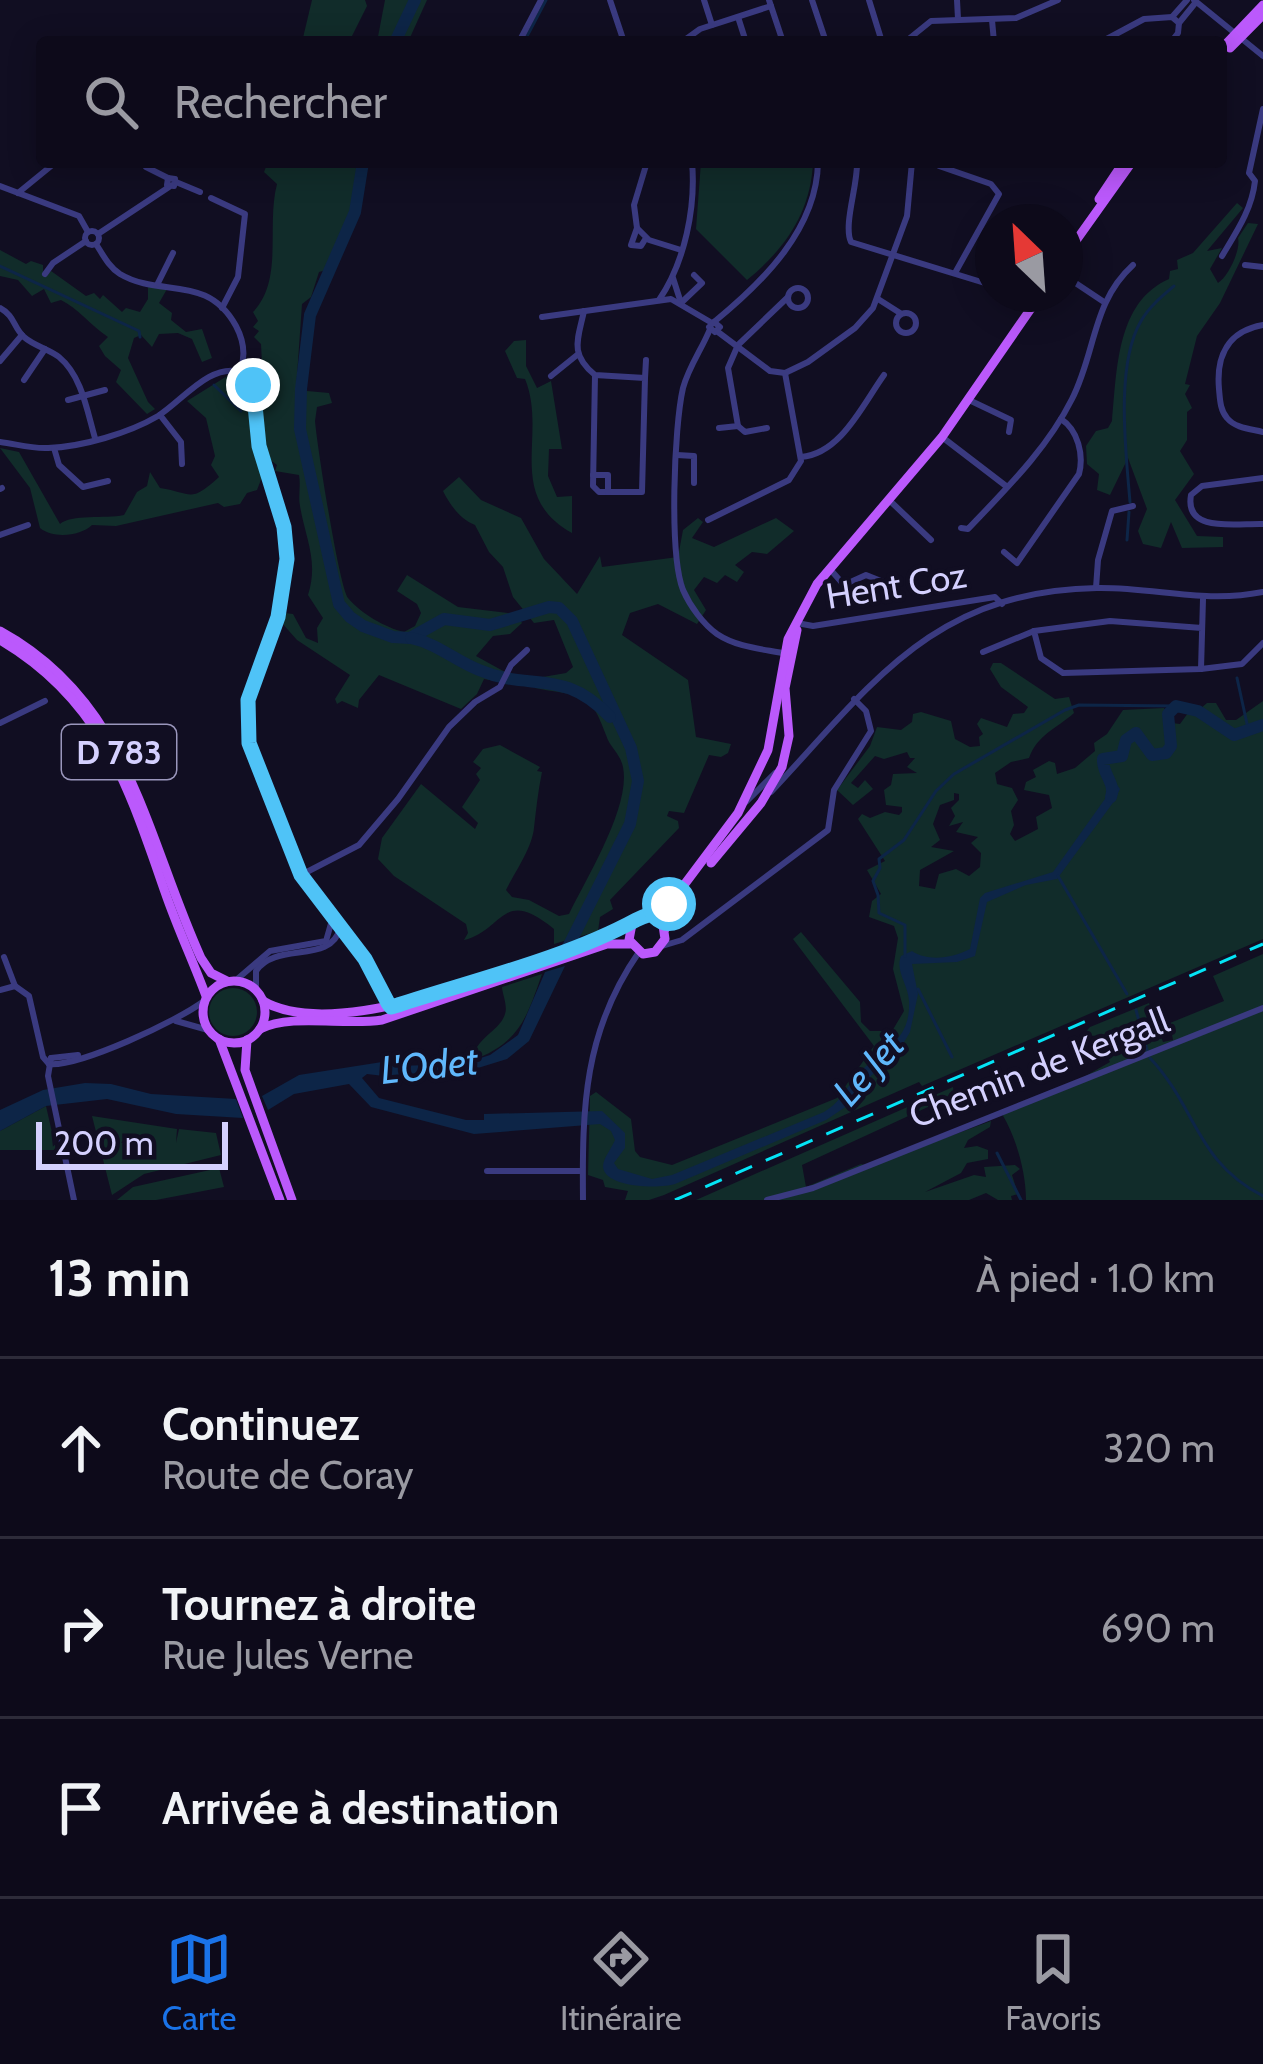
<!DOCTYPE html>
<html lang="fr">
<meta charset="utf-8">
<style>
body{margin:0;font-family:Cabin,sans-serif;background:#161323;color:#f1f3f6}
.compass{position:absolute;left:975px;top:204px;width:108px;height:108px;border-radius:50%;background:#0d0a1a;box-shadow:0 6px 30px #0003;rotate:335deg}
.scale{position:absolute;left:36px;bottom:30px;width:192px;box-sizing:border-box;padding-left:12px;border:6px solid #d4d0fe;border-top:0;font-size:33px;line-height:42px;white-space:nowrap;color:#d4d0fe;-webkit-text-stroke:9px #110e22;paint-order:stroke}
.stop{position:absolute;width:36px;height:36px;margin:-27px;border:9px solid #4fc3f7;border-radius:50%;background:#fff}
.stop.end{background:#4fc3f7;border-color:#fff;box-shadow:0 3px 12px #0008}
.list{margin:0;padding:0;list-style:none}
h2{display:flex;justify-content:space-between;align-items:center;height:156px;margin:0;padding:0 48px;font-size:51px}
h2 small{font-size:39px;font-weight:400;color:#9a9aa2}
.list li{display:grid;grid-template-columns:78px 1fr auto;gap:36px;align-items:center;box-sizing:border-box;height:180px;padding:0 48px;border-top:3px solid #2d2b39}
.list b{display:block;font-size:45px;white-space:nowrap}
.list p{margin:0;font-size:39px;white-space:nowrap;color:#9a9aa2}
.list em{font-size:39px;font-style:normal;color:#9a9aa2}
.icon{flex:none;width:66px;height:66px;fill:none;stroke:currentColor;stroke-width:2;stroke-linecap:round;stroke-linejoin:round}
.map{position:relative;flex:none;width:1263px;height:1200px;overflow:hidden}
.search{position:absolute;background:#0d0a1a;box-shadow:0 6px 30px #0003;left:36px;right:36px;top:36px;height:132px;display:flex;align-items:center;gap:30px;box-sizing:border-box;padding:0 42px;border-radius:12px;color:#9a9aa2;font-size:45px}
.sheet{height:696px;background:#0d0a1a}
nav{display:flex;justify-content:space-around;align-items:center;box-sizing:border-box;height:168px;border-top:3px solid #2d2b39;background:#0d0a1a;font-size:33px;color:#9a9aa2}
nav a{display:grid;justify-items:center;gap:6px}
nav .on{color:#1a73e8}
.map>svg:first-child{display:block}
</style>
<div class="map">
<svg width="1263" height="1200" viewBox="0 0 1263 1200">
<rect width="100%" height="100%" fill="#110e22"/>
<!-- green -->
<g fill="#112c2a" fill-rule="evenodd">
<polygon points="312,0 365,0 367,6 349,42 302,42"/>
<polygon points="385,0 427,0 408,42 377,42"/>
<path d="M 268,162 L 360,162 C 360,208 347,230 326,270 L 319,272 L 311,297 L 302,304 L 296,390 L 329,393 L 332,403 L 317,407 L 315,421 C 317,445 339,586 348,598 C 360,613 386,628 404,632 L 415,626 L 421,613 L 417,604 L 397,591 L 407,575 L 458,607 L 517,614 L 522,623 L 510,634 L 493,636 L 476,656 L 505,672 L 500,682 L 484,679 L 477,694 L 461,709 L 379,675 L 359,700 L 358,708 L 342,701 L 337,704 L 335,699 L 350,675 L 297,640 L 281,622 L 285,613 L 293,614 L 306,638 L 318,643 L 317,628 L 323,618 L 308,595 C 319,561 305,537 300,506 C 298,496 301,486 299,475 L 275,471 L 277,465 L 269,459 C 267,446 259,420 261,409 C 263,395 271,385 270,369 L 262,364 L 261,344 L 254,337 L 259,331 L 253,327 L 258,321 L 253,312 C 284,280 266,226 277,184 L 264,172 Z"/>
<path d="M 701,162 L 813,162 C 811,212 785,249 747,280 L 696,229 Z"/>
<path d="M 1237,203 L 1243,208 L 1207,251 L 1222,248 L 1210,269 L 1218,283 C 1228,277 1241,250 1238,238 L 1248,223 L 1258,224 L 1220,303 L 1197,336 L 1185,384 L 1190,385 L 1185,394 L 1192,408 L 1187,412 L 1187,440 L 1180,451 L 1194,474 L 1175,500 L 1197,536 L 1223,537 L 1223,547 L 1182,548 L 1171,522 L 1161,548 L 1143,544 L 1138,531 L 1147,509 L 1128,458 L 1110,495 L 1097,490 L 1099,474 L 1087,464 L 1086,446 L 1096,431 L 1108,428 L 1112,421 C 1117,371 1116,302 1169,279 L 1170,271 L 1178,269 L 1177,260 L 1193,253 Z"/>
<path d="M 0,250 L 26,264 L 31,261 L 43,265 L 43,274 L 47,276 L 51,271 L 86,296 L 94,293 L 100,299 L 103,295 L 122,312 L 126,308 L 140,312 L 148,299 L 148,287 L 167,289 L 159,303 L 172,313 L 171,320 L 186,332 L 202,329 L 212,358 L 202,362 L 192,339 L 178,333 L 159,334 L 152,347 L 141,335 L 134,338 L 128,358 L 148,402 L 155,409 L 147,414 L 116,382 L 121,370 L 105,356 L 99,346 L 108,337 C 89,324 79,309 61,300 L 51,303 L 44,289 L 32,296 L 18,280 L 0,276 Z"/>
<path d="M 526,340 L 526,366 L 537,388 L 551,381 L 562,449 L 549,449 L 548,476 L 557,497 L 572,496 L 572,533 C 504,495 548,435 525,379 L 517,378 L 505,351 L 514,341 Z"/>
<path d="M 232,373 L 248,391 L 262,477 L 257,490 L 247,493 L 240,504 L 224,507 L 218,503 L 116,526 L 92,525 C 81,536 53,539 40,528 L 30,488 L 0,448 L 19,452 L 60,524 C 71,514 105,519 124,515 L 137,492 L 147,486 L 150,472 L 160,488 C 193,493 189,504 219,477 L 211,465 L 215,456 L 206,418 L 187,401 Z"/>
<path d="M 459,477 L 481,500 L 521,518 L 544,559 L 577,594 L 600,556 L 602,567 L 678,557 L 683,530 L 698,518 L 703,522 L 692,538 L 714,547 L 776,518 L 794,531 L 767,554 L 752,552 L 735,565 L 744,572 L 737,582 L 725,575 L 717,583 L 704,577 L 694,590 L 706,610 L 697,624 L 658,604 L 630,613 L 622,635 L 688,680 L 696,737 L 731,744 L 728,753 L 721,757 L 709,755 L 684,813 L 669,811 L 667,816 L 678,821 L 679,828 L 610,900 L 613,909 L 600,917 L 598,931 L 554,944 L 554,929 C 502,886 504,930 464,940 L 468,933 L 466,924 L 394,876 L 378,859 L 382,838 L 421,784 L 475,829 L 478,823 L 462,807 L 480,780 L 476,774 L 481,768 L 473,762 L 483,749 L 500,745 L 540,767 L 537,771 L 542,772 C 538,791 536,810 534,828 C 532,848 515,872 506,890 L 512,897 L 529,900 L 559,916 L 569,914 C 587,877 631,806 623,767 C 620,753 610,748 606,735 C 590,689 580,697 535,688 L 537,678 L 566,673 L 573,667 L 554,620 L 534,623 L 513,597 L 503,567 L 489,552 L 475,525 C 460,519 450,505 443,491 Z"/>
<path d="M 993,663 L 1001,663 L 1055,699 L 1069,697 L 1074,713 C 1056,729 1038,734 1029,758 L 1011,762 L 995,773 L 997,784 L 1012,788 L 1018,800 L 1011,811 L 1014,825 L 1010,834 L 1015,841 L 1038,829 L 1036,817 L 1052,808 L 1049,795 L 1024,790 L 1026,782 L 1036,777 L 1033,770 L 1049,761 L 1055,763 L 1057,774 L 1075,768 L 1095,751 L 1094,743 L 1107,734 L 1123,710 L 1164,708 L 1172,723 L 1180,724 L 1188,713 L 1193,715 L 1207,703 L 1216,703 L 1226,720 L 1236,720 L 1263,701 L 1263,939 L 922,1086 L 919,1082 L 664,1195 L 649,1200 L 625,1200 L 628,1191 L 605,1187 L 603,1180 L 588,1175 L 590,1096 L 596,1092 L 631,1119 L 635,1151 L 640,1157 L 672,1165 L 837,1098 L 874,1046 L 793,939 L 801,932 L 860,1002 L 861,1022 L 870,1031 L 883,1031 L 888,1038 L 904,1011 L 893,969 L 898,938 L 894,926 L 869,917 L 872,901 L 881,894 L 867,870 L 885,861 L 858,819 L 862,814 L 870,818 L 885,812 L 899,815 L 902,812 L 902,807 L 886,805 L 884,790 L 891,785 L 893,774 L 917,773 L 907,767 L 915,758 L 910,758 L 907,752 L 884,759 L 875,756 L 851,783 L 858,788 L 865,780 L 873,789 L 853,805 L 837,790 L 870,746 L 877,727 L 901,730 L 912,722 L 913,714 L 921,712 L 951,721 L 955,739 L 970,747 L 980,746 L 979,737 L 983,734 L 977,724 L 981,718 L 1007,727 L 1013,714 L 1024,713 L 1028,707 L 1001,687 L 990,669 ZM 954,793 L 959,794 L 959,800 L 951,808 L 955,816 L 949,826 L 963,822 L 956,832 L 978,837 L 971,843 L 981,853 L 980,867 L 969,876 L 956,869 L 939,874 L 935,889 L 919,886 L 920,870 L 954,851 L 931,847 L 940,840 L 933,824 L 940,805 L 954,800 Z"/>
<path d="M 1263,954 L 1263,1200 L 1026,1200 C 1026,1172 1016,1137 1002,1114 L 1070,1085 L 1110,1062 L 1097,1036 L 1083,1035 L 1090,1027 L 1149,1003 L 1163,1042 L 1173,1040 L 1170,1023 L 1224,1001 L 1213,976 Z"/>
<path d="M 542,974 C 526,1020 519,1043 471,1061 C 477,1036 500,1031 505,1014 C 508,1006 502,993 502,987 Z"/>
<circle cx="233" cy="1012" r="24"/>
<polygon points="953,1087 954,1095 802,1165 806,1187 861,1164 869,1166 991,1121 990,1127 968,1140 964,1148 977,1146 988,1150 988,1159 967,1163 961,1173 925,1192 974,1175 986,1177 984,1167 1015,1165 1020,1169 1012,1175 1018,1194 1011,1196 1012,1200 998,1200 986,1193 969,1200 696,1200"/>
<polygon points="46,1106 56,1150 0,1150 0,1131"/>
<polygon points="92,1116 177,1129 176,1143 179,1129 216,1133 221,1155 144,1174 112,1195"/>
<polygon points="219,1168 224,1187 156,1200 117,1200 133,1187"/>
</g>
<!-- water -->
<g fill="#0d2547">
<path d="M 1115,782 L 1120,789 L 1115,800 L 1057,879 L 1026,885 L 987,902 L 975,956 L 957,962 L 912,964 L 918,994 L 910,1032 L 897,1054 L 866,1080 L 850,1104 L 826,1120 L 675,1184 C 660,1189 605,1188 603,1167 C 603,1158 612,1148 615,1140 L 611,1131 L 600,1124 L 474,1134 L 371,1107 L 349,1084 L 294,1094 L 268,1110 L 262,1096 L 299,1075 L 382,1062 L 396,1066 L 462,1064 L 490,1055 L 518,1035 L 545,972 L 565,966 L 529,1041 L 507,1059 L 452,1076 L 431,1072 L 401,1078 L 367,1074 L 362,1078 L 379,1098 L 466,1120 L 484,1120 L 484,1114 L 602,1111 L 625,1133 L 625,1148 L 614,1163 L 618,1169 L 652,1179 L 672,1175 L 824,1112 C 843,1101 847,1084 862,1070 C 883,1049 911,1041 909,1001 C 908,984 895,971 901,956 L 912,951 C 928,962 953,958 970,949 L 980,898 L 985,893 L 1053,872 L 1107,796 L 1108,785 Z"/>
<polygon points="85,1083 111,1084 151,1094 236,1099 243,1118 176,1114 107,1099 46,1106 0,1131 0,1110 43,1090"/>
</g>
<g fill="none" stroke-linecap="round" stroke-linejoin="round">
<!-- stream -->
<g stroke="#0d2547" stroke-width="3">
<polyline points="524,42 546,0"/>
<polyline points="0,266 139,331 140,337"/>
<polyline points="214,385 241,411"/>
<path d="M 1130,502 C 1126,453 1115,365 1141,321 C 1149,307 1161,297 1174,286"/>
<polyline points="1127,540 1129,512"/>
<polyline points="1237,678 1249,733"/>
<polyline points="1058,876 1127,994"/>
<polyline points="905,956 905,925 879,913 878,895 873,881 880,868 879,859 904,840 936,791 954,774 1065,710 1079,705 1176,706"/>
<polyline points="918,989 952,1057"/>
<polyline points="1136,1010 1147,1050"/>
<path d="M 1150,1058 C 1197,1108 1196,1162 1263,1196"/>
<polyline points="997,1153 1021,1200"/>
</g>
<!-- river -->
<g stroke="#0d2547" stroke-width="12">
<polyline points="395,42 415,0"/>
<polyline points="363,162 355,212 310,315 301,389 300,429 339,604 350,617 363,626 393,637 410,638 444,619 490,625 549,607 559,608 572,621 631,748 638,781 630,824 565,953"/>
<path d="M 411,638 C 438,644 454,660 479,670 C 531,692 563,667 610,717"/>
<path d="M 1111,797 C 1116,783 1102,774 1103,759 L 1122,756 L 1126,740 L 1136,733 L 1152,755 L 1166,753 L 1171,746 L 1168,714 L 1176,706 L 1198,711 L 1234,735 L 1263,725"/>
</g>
<!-- minor -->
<g stroke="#3a3a80" stroke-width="6">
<polyline points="610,0 624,42"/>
<polyline points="704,0 712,25"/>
<polyline points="769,0 783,42"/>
<polyline points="812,0 826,42"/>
<polyline points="869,0 882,42"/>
<polyline points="957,0 958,19"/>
<polyline points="1194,0 1263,56"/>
<polyline points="738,17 746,42"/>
<polyline points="1172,17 1187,0"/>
<polyline points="992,20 994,42"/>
<polyline points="519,42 541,0"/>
<polyline points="682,42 700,29 771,6"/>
<polyline points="905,42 931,21 1016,18 1058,0"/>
<polyline points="1101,42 1144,19 1172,17 1179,23"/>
<polyline points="1171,42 1178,33 1179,23 1196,2"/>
<polyline points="647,162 634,205 637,228 649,240 681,250"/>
<path d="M 857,162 C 858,185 843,225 851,242 L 988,284"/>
<polyline points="939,166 991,184 999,194 955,273"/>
<polyline points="146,167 168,178"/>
<polygon points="168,178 175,179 174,186 167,185"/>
<polyline points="176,182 200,192"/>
<polyline points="0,186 79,216 88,232"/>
<polyline points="18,193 56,162"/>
<polyline points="211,198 245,214 238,277 222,308"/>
<polyline points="637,228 631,245 641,246 646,238"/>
<circle cx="92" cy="238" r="7"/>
<polyline points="98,234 169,187"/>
<path d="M 96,244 C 103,255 109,267 120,274 C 160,298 207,273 236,326 C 244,341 246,356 240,372"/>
<path d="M 1222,256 C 1237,231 1252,209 1255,181 L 1249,173 L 1263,109"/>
<polyline points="1245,265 1263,267"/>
<polyline points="45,274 53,263 86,241"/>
<polyline points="1065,276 1104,302"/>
<polyline points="673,278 681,303"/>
<polyline points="158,283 173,253"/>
<circle cx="798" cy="298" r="10"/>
<polyline points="878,299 900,313"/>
<path d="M 659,300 C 685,262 696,207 692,162"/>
<polyline points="681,303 702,283 694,275"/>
<path d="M 0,308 C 15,316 13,327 24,337 C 34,346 49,349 59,357 C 82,376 87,411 95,438"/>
<path d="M 584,311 C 578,339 569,354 595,375 L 593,486 L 599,492 L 642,492 L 645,378 L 595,375"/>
<circle cx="906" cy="323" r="10"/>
<polyline points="542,317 671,299 712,323"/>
<path d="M 714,322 C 763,282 817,229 818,162"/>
<polygon points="714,322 720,327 715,332 709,327"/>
<path d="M 1263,325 C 1228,331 1216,356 1219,389 C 1220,399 1220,410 1227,418 C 1235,428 1251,429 1263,432"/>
<path d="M 710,329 C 702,349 689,366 683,388 C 674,427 669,554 683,590 C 690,606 703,624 717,634 C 738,648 764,649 787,654"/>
<polyline points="0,361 22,335"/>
<path d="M 240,372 L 253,385 L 261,454 L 282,522 L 287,559 L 278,617 L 249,696 L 247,734 L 298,869 L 340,928 C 331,965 276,941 256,971 L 256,990"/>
<polyline points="785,373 808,362 855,328 873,308 907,216 912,162"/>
<polyline points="551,376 577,355"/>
<polyline points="645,378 646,360"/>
<polyline points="24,380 45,349"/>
<polyline points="68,400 105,390"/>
<polyline points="969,400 1011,420 1009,432"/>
<polyline points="160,415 181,442 182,464"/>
<polyline points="738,426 745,432 767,428"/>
<polyline points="719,428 738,426 728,368 738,345 788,297"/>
<polyline points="942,437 1006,486"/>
<path d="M 0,442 C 16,444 32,449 48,448 C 82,447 129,433 158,416 C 182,401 210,363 240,372"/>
<polyline points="54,448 59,465 83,487 108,481"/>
<polyline points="677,455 694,456 694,483"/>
<path d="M 801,457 C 841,454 863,404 884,375"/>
<polyline points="593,475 608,475 608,492"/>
<path d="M 1263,478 L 1202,486 L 1191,495 C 1184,534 1238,523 1263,524"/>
<polyline points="0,489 2,488"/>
<polyline points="888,499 931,540"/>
<polyline points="708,520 789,480 801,461 785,373 770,371 718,332"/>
<path d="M 961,528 L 968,529 C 1006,489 1047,449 1072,399 C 1096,352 1092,302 1133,265"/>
<polyline points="0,535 28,525"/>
<path d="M 1004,552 L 1017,563 L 1079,474 C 1084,455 1078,430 1061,419"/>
<polyline points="829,568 844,585 866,575 891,585"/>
<polyline points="1096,588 1098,560 1112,511 1133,506"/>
<polyline points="797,623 813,626 995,597 1002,604"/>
<polyline points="1202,628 1110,621 1034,631 1041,658 1063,673 1201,669 1203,599"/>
<polyline points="983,652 1034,631"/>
<polyline points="1201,669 1242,664 1263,643"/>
<polyline points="0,723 45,701"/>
<path d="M 771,792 C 872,684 933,591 1097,588 C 1156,587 1203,604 1263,592"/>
<polyline points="746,802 775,773"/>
<polyline points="301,875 359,845 398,799 449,727 475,702 500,687 511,665 527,650"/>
<polyline points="342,930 371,968 388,1004"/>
<polyline points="662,946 682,940 828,830 834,790 871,731 866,711 854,699"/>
<polyline points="4,957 15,986"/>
<polyline points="235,981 270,951 326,941 332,920"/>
<polyline points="15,986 29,996 43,1057 49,1064"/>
<polyline points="0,990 15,986"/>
<polyline points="176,1021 208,1030"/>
<polyline points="51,1058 48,1076 74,1200"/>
<polyline points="51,1058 78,1055"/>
<path d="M 49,1064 C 79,1067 178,1021 204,1001"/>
<polyline points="487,1171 582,1171"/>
<path d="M 583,1200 C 582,1107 584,1031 639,952"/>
<polyline points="767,1200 813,1188 1263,1008"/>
</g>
<!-- major -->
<g stroke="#bb59fc" stroke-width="9">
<polyline points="1230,48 1263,15"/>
<polyline points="1221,49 1263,5"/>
<polyline points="1099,199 1119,169"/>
<polyline points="1065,256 1132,162"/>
<path d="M 0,631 C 130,702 145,835 201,958 L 211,973 L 227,981"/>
<path d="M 0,640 C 102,700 128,786 165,892 C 177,927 193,961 206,996"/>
<polyline points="711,863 761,803 782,767 789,736 785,688 797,630"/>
<polyline points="652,917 663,925 665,939 655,952 643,954 629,940 632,924 640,918 655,916 669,905 738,813 768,750 788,639 817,584 942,437 1041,294"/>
<polyline points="665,929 682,899"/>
<circle cx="234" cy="1012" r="31"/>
<path d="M 263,1001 C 343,1048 549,954 632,924"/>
<path d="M 260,1029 C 292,1013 344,1026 382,1020 L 607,944 L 630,944"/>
<polyline points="219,1039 280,1200"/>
<polyline points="247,1040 245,1070 292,1200"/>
</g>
<!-- rail -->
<polyline stroke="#04e4f6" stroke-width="3" stroke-dasharray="18 15" stroke-linecap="butt" points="675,1200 1263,944"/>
</g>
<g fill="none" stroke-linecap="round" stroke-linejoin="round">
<!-- route -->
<path stroke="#4fc3f7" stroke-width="15" d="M 253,385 L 259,446 L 284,527 L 287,559 L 278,617 L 248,700 L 249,743 L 301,875 L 365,959 L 388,1003 L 391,1007 L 398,1005 C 475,980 566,958 636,920 C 649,913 657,915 669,904"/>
</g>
<g text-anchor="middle" stroke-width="9" stroke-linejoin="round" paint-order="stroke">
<!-- shield labels -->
<rect fill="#110e22" stroke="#9a96bc" stroke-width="3" x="62" y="725" width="114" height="54" rx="9"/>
<g font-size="33" font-weight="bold" fill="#d4d0fe">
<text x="119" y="764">D 783</text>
</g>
<!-- street labels -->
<g font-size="36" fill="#d4d0fe" stroke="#110e22">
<text transform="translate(896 585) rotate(-9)" y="13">Hent Coz</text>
<text transform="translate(1039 1067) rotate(-21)" y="13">Chemin de Kergall</text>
</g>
<!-- water labels -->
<g font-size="39" font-style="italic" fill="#60b8fc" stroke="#110e22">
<text transform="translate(429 1065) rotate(-6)" y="14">L'Odet</text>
<text transform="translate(868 1068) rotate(-48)" y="14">Le Jet</text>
</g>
</g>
</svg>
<svg class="compass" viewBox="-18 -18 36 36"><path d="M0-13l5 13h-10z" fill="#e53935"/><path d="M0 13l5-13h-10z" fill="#9a9aa2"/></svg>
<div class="scale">200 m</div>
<div class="stop" style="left:669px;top:904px"></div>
<div class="stop end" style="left:253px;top:385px"></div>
<div class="search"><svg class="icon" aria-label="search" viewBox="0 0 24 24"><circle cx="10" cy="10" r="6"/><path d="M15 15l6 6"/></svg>Rechercher</div>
</div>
<section class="sheet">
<h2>13 min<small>À pied · 1.0 km</small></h2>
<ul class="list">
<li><svg class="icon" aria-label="ahead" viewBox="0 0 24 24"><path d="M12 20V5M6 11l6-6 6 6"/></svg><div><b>Continuez</b><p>Route de Coray</p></div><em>320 m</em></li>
<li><svg class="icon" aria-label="right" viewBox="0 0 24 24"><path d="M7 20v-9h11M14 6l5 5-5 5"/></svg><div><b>Tournez à droite</b><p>Rue Jules Verne</p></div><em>690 m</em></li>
<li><svg class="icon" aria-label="arrive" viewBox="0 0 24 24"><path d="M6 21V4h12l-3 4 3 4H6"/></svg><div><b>Arrivée à destination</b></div></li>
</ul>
</section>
<nav>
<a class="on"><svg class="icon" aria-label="map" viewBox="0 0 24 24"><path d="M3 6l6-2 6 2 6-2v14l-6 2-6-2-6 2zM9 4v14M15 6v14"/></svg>Carte</a>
<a><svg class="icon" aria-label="directions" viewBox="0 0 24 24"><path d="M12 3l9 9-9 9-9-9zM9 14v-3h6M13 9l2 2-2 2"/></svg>Itinéraire</a>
<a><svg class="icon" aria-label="saved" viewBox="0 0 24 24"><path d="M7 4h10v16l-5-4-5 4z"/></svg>Favoris</a>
</nav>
